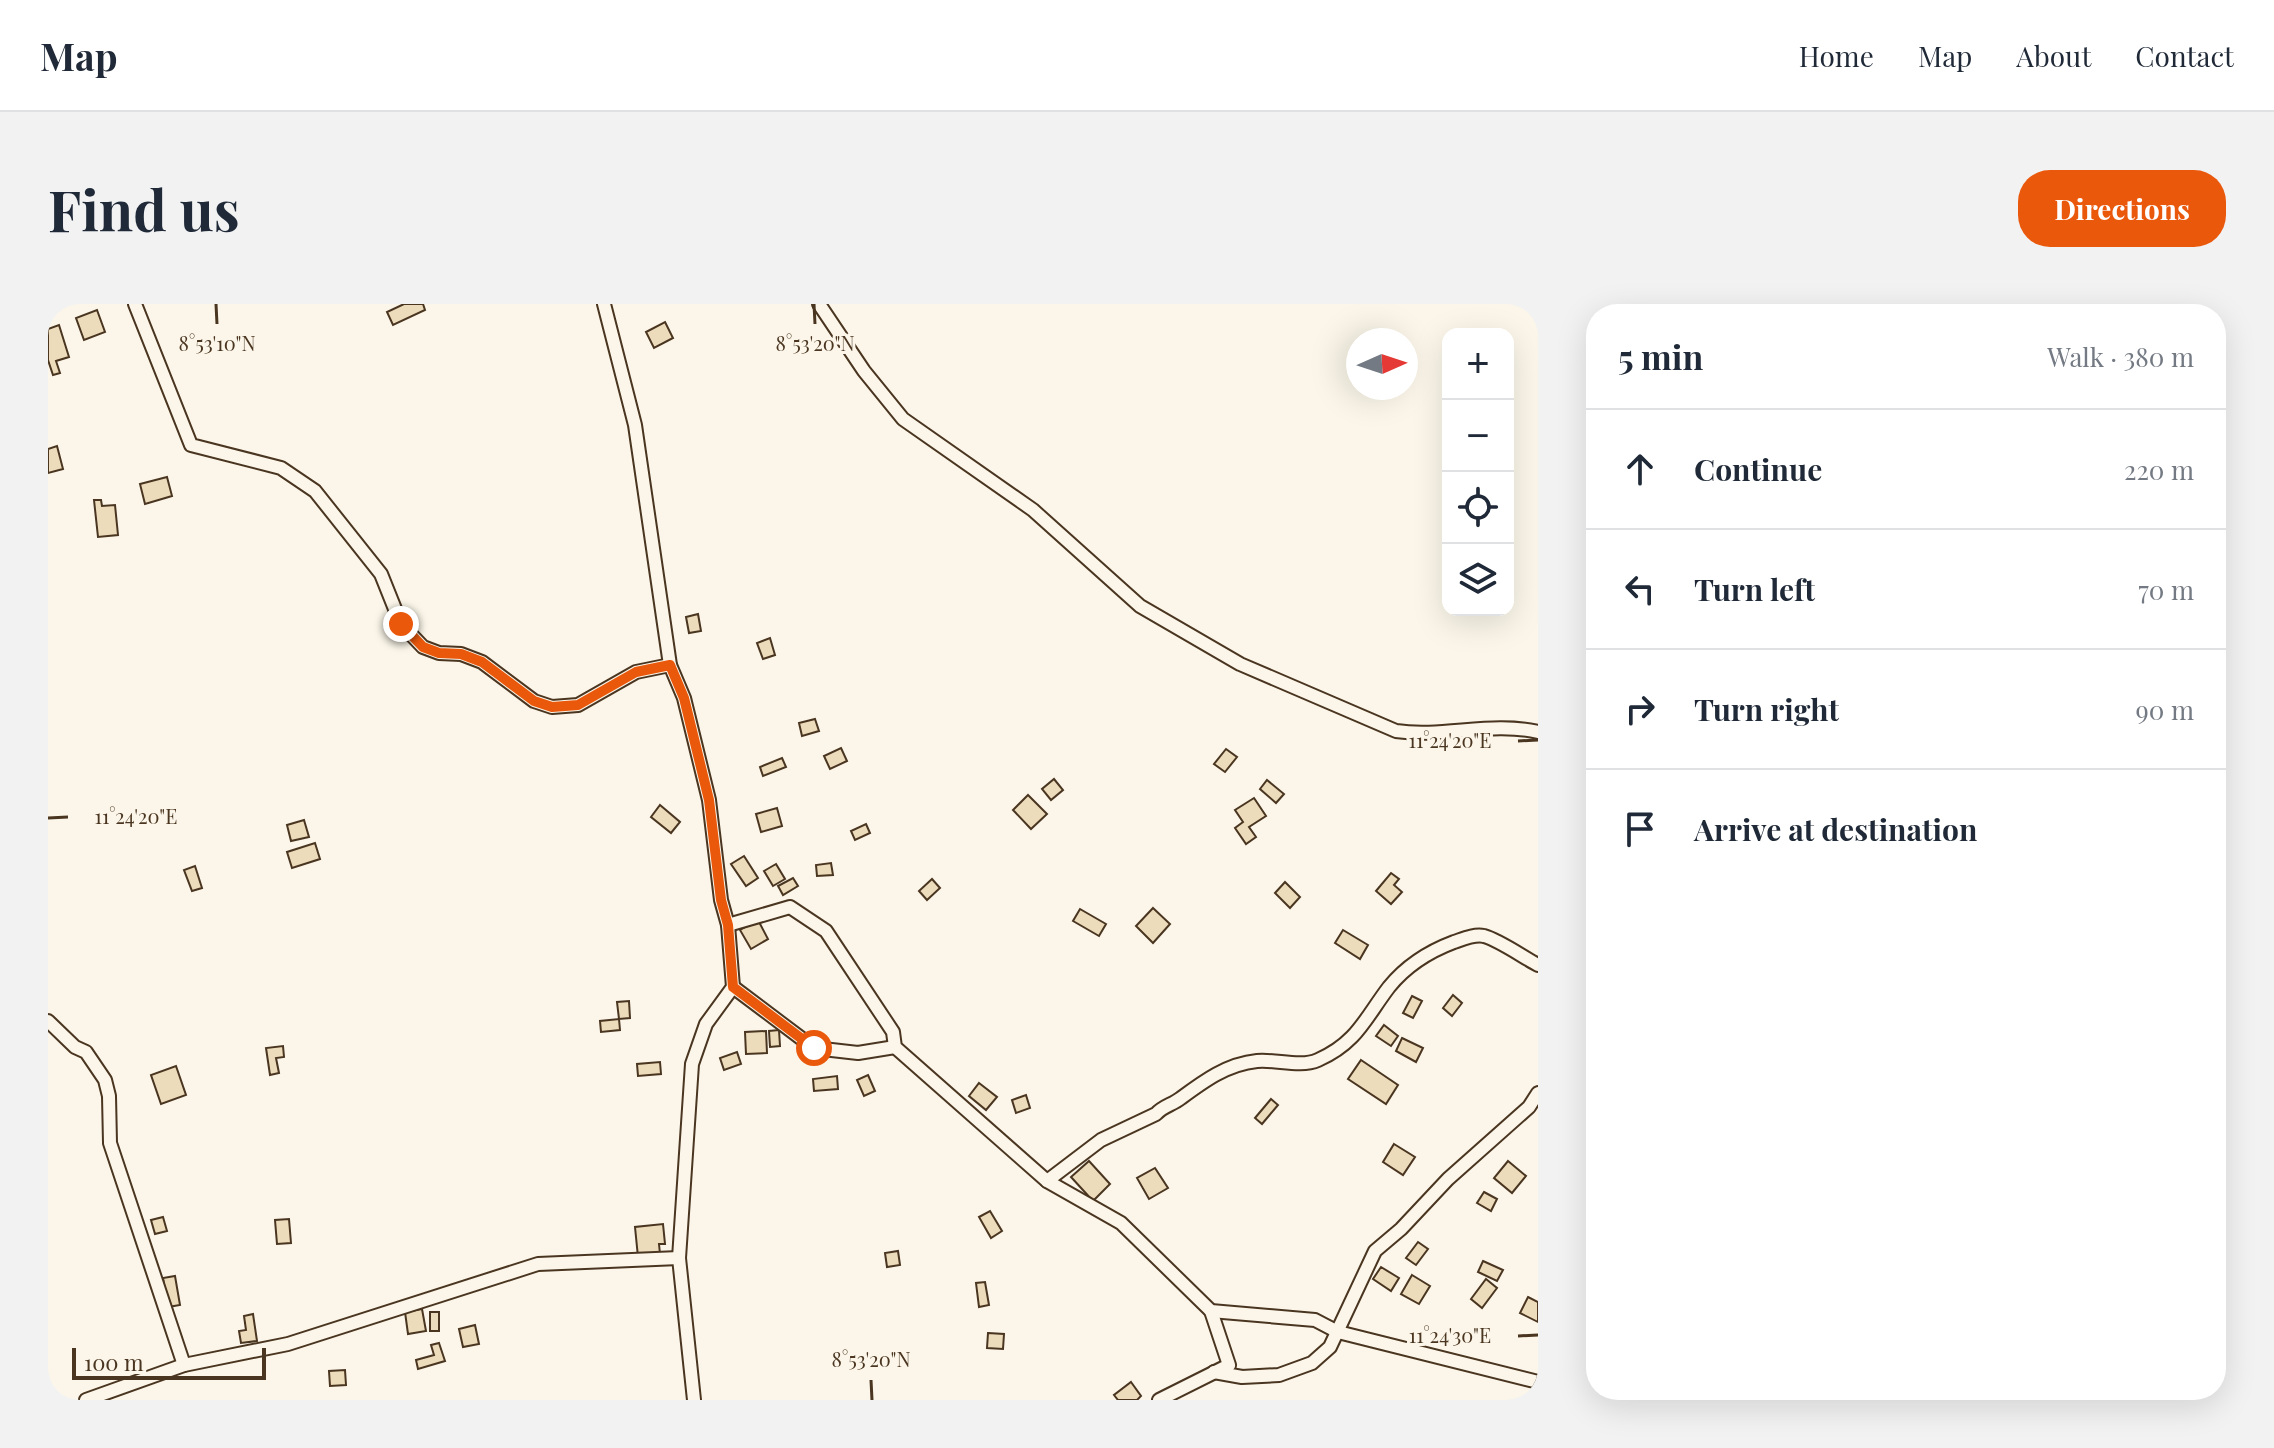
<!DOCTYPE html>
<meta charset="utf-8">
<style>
body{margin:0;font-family:"Playfair Display",serif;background:#f2f2f3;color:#1f2937}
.controls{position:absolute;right:24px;top:24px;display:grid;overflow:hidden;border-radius:16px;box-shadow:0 8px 32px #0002}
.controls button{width:72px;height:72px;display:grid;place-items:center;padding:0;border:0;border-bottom:2px solid #e0e1e3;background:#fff;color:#1f2937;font:40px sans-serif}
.compass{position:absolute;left:1298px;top:24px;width:72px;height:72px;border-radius:50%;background:#fff;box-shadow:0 8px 32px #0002;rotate:87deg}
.scale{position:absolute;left:24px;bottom:20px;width:194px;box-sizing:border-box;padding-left:8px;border:4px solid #4a3520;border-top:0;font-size:22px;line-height:28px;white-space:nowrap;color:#4a3520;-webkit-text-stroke:6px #fbf6e9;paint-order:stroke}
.stop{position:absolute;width:24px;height:24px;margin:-18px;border:6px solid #ea580c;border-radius:50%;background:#fff}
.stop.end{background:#ea580c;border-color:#fff;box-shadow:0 2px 8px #0008}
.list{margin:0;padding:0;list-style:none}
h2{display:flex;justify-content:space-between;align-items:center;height:104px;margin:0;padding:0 32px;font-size:34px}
h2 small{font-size:26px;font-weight:400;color:#747a83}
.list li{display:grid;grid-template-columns:52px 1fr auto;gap:24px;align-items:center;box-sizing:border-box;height:120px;padding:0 32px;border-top:2px solid #e0e1e3}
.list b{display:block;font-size:30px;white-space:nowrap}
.list em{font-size:26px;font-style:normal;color:#747a83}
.icon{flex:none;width:44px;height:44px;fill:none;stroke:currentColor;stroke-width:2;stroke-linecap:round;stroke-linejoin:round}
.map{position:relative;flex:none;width:1490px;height:1096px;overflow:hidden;border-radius:32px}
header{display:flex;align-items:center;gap:48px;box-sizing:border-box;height:112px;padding:0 40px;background:#fff;border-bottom:2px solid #e0e1e3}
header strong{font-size:38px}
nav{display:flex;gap:44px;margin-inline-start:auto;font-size:28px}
.intro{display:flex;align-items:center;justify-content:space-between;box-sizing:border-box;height:192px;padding:0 48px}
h1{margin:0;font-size:56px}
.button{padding:20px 36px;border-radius:32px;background:#ea580c;color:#fff;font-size:28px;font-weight:700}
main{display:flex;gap:48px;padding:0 48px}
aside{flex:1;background:#fff;border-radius:32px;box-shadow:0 8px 32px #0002}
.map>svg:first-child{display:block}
</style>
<header>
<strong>Map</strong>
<nav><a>Home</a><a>Map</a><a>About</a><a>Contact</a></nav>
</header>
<div class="intro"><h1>Find us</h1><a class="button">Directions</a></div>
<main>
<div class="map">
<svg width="1490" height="1096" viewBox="0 0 1490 1096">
<rect width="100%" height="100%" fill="#fbf6e9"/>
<!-- building -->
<g fill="#ecdcbc" stroke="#4a3520" stroke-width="2">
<polygon points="356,0 375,0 377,6 345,21 339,8"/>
<polygon points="49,6 57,28 36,36 28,14"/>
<polygon points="617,18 625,34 606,44 598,28"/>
<polygon points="11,21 21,53 8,57 12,69 5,71 0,56 0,25"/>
<polygon points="9,142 15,165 0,169 0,145"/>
<polygon points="119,173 124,192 97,200 92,180"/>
<polygon points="46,196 53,196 54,202 67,201 70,231 50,233"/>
<polygon points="650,310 653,327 641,329 638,313"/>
<polygon points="722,334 727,351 715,355 709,339"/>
<polygon points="767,415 771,427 754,432 751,419"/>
<polygon points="793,444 799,457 782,465 776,452"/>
<polygon points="1178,445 1189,453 1177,468 1166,460"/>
<polygon points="734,454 738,463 715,472 712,463"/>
<polygon points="1006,475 1015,486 1003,496 994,485"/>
<polygon points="1219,476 1236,490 1228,499 1212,485"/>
<polygon points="980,491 999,510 983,525 965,506"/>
<polygon points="1206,494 1218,512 1201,523 1208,533 1198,540 1187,524 1195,518 1187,506"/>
<polygon points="612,501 632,518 623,529 603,513"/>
<polygon points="729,504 734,522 713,528 708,510"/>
<polygon points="256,516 261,533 243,537 239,521"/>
<polygon points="818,520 822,529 807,536 803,527"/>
<polygon points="267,539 272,555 244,564 239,548"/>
<polygon points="696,552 710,574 698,582 683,560"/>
<polygon points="783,559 785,571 769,572 768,561"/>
<polygon points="728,560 737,575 725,582 716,567"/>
<polygon points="147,562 154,584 144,587 136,566"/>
<polygon points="1343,569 1351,575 1346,581 1354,588 1343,600 1328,587"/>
<polygon points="745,574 750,582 735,591 730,582"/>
<polygon points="884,575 892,584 879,596 871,587"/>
<polygon points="1237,578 1252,593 1242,604 1227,589"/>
<polygon points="1105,604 1122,620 1105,639 1088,622"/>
<polygon points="1032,605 1058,620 1051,632 1025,617"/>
<polygon points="710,616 720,635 703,645 692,626"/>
<polygon points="1295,626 1320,641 1312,655 1287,639"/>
<polygon points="1405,691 1414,699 1404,712 1395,704"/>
<polygon points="1364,692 1374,697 1365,714 1355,709"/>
<polygon points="581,697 582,714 571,715 569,698"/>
<polygon points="571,715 572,726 553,728 552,717"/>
<polygon points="1336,721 1350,732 1343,742 1328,732"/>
<polygon points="731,726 732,742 722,743 721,727"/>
<polygon points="718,727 719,749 698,750 697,728"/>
<polygon points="1354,734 1375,744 1368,758 1348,747"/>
<polygon points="235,742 236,753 228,754 231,769 222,771 218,744"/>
<polygon points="689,748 693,760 676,766 672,754"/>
<polygon points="1313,756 1350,781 1338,800 1300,775"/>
<polygon points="612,758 613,770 590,772 589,760"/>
<polygon points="128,762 138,791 113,800 103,771"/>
<polygon points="820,771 827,787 816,792 809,776"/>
<polygon points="789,772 790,785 766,787 765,775"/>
<polygon points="931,779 949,793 938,806 921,792"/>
<polygon points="978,791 982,804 968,809 964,796"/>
<polygon points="1223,795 1230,801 1214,820 1207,814"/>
<polygon points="1346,840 1367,853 1355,871 1335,858"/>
<polygon points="1041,857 1062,880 1045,897 1023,873"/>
<polygon points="1460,857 1478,872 1464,889 1446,874"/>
<polygon points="1107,864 1120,884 1101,895 1089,874"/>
<polygon points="1436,888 1449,895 1443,907 1429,899"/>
<polygon points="942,907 954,927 943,934 931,913"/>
<polygon points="115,913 119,927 107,930 103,916"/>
<polygon points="241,915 243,939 229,940 227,916"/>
<polygon points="615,920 617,940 611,940 612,950 590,953 587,923"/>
<polygon points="1370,938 1380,945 1368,961 1358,954"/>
<polygon points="850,947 852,961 839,963 837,949"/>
<polygon points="1435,957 1455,966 1449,977 1430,968"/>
<polygon points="1333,963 1351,974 1343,987 1325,975"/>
<polygon points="1364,971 1382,982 1371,1000 1353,990"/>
<polygon points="127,972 132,1001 120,1003 115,974"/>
<polygon points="1438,975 1449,984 1434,1004 1423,995"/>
<polygon points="937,978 941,1001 931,1003 928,979"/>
<polygon points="1480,993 1490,998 1490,1018 1472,1009"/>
<polygon points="374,1005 378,1027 360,1030 357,1008"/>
<rect x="382" y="1008" width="9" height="19"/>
<polygon points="205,1010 209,1037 193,1039 191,1027 198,1026 196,1012"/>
<polygon points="427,1021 431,1040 415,1043 411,1025"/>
<polygon points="940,1029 956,1030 955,1045 939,1044"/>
<polygon points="391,1039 397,1057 370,1065 368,1056 386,1051 383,1041"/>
<polygon points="297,1066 298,1081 282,1082 281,1067"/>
<polygon points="1083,1078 1093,1092 1089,1096 1070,1096 1066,1091"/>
</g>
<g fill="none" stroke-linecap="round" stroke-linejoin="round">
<defs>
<g id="street">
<polyline points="87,0 143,141 233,164 267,187 333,270 353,320 375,343 391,349 413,350 434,358 486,397 504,403 530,401 588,368 622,361"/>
<polyline points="556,0 587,121 622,361 636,394 661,496 673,596 680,621 685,683 658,720 644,760 631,954 646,1096"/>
<path d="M 771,0 L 816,67 L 855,115 L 985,206 L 1092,302 L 1192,360 L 1348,427 C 1395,434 1444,417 1490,428"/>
<polyline points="680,621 742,603 778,627 845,728 847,743 999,877 1073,919 1163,1007 1267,1016 1290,1028 1490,1078"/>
<polyline points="685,683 766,744 810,749 847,743"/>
<polyline points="0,717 27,743 38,748 57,776 61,792 62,839 136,1061"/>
<path d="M 999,877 L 1053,836 L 1108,810 C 1115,802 1124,801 1133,794 C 1156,777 1179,760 1209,757 C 1228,755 1252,764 1270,756 C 1309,739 1318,713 1341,683 C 1358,662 1382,647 1406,638 C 1415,635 1426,630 1436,632 C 1451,636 1475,653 1490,661"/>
<polyline points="1166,1068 1194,1073 1231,1071 1264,1059 1282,1043 1327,947 1353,925 1400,875 1481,803 1490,789"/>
<polyline points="38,1096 136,1061 240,1040 490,960 631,954"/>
<polyline points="1111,1096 1181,1061 1163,1007"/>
</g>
</defs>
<!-- street casing -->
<use href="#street" stroke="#4a3520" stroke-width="16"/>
<!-- street -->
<use href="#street" stroke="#fbf6e9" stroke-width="12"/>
</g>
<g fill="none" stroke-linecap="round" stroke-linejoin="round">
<!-- route -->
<polyline stroke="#ea580c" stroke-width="10" points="353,320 375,343 391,349 413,350 434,358 486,397 504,403 530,401 588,368 622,361 636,394 661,496 673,596 680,621 685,683 766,744"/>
</g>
<!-- ticks -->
<path fill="none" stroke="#4a3520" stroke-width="3" d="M 168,0 L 169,20M 766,0 L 767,20M 1470,437 L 1490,436M 0,514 L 20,513M 1470,1032 L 1490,1031M 823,1076 L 824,1096"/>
<g font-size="20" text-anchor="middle" fill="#4a3520" stroke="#fbf6e9" stroke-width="6" stroke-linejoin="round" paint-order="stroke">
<text x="169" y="47">8°53'10"N</text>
<text x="767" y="47">8°53'20"N</text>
<text x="1402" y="444">11°24'20"E</text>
<text x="88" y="520">11°24'20"E</text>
<text x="1402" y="1039">11°24'30"E</text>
<text x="823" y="1063">8°53'20"N</text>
</g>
</svg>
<div class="controls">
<button>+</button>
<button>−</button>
<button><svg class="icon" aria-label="locate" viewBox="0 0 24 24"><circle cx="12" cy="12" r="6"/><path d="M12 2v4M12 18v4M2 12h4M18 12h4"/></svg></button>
<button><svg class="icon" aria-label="layers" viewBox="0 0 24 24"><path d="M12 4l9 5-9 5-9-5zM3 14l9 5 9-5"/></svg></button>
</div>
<svg class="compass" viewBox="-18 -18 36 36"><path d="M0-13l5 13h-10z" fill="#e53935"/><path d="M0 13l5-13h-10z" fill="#747a83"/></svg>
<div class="scale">100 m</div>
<div class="stop" style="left:766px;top:744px"></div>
<div class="stop end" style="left:353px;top:320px"></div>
</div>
<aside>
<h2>5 min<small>Walk · 380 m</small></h2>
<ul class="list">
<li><svg class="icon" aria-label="ahead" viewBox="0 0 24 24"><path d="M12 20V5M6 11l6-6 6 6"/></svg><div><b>Continue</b></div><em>220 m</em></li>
<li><svg class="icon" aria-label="left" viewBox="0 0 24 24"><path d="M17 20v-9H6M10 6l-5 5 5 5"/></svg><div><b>Turn left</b></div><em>70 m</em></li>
<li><svg class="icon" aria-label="right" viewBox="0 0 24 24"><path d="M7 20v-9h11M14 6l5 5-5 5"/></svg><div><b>Turn right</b></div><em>90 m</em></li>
<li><svg class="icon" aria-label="arrive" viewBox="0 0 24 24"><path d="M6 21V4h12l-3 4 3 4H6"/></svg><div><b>Arrive at destination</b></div></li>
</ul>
</aside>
</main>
